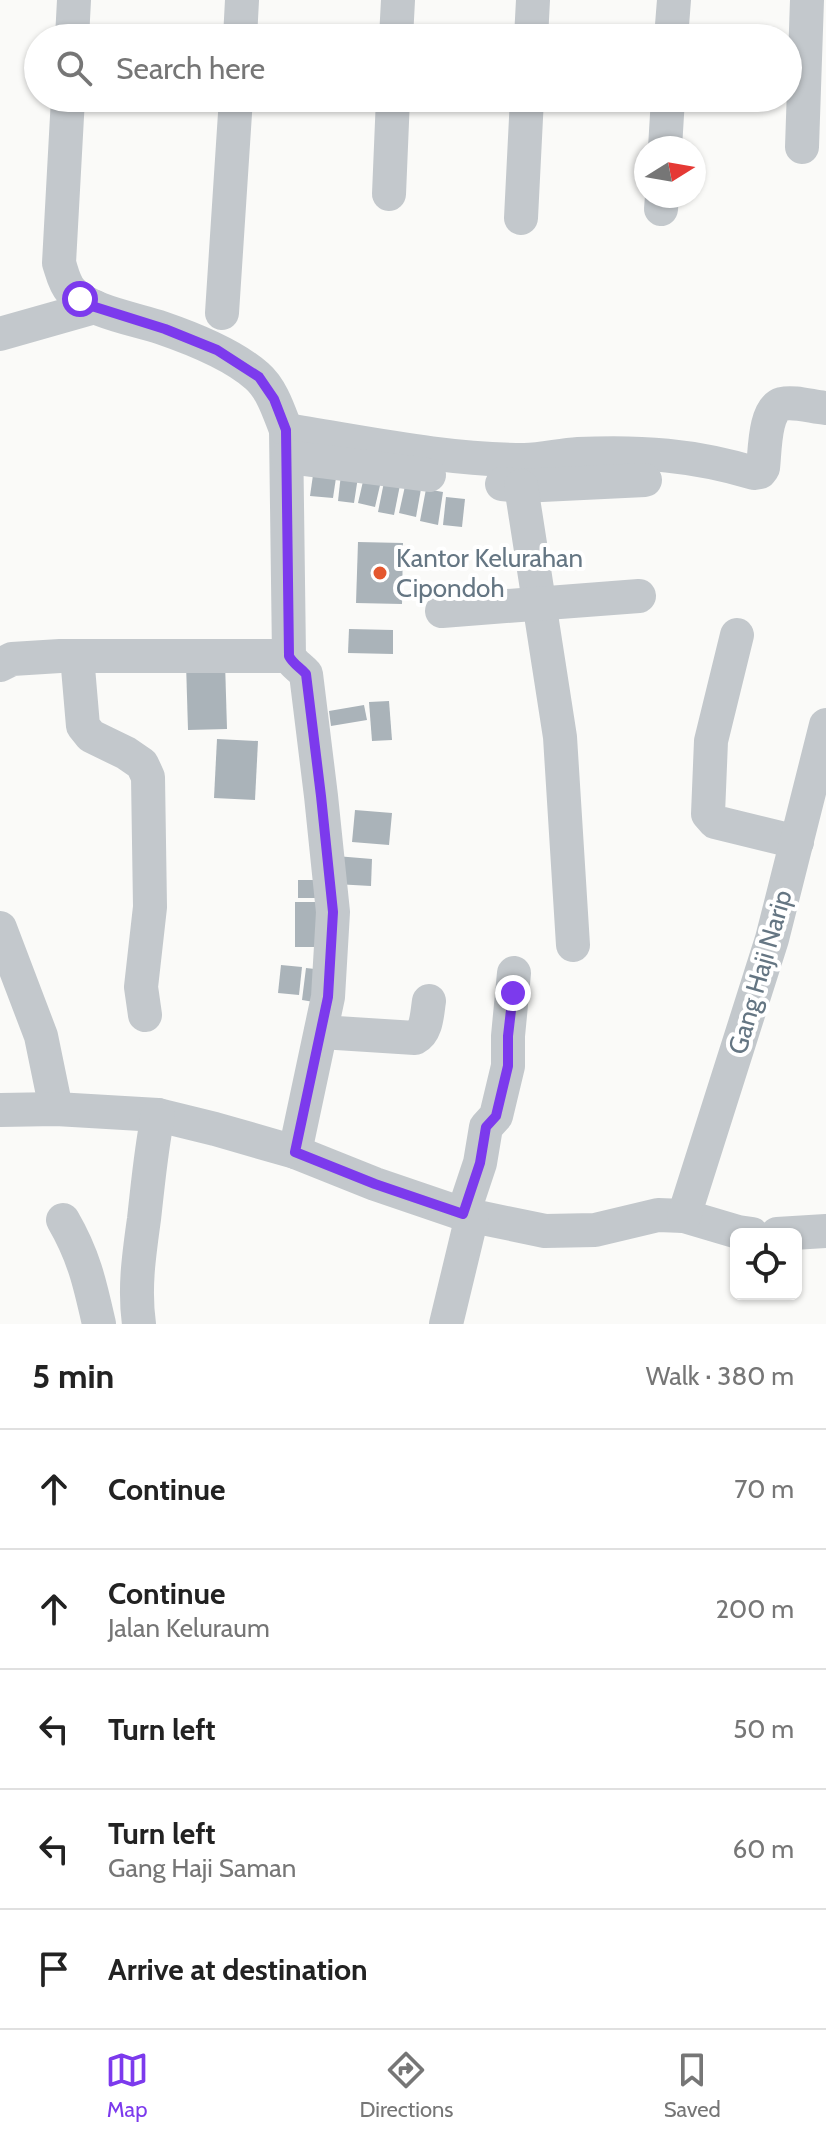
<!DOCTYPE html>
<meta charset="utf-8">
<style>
body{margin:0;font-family:Cabin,sans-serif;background:#f2f2f2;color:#222}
.controls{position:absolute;right:24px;bottom:24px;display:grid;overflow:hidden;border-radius:12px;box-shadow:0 2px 6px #0004}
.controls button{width:72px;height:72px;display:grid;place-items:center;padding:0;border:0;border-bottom:2px solid #e0e0e0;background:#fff;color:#222;font:40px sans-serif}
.compass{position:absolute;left:634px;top:136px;width:72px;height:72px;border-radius:50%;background:#fff;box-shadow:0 2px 6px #0004;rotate:79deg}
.stop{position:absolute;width:24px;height:24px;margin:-18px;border:6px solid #7c3aed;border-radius:50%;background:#fff}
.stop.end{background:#7c3aed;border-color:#fff;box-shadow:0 2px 8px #0008}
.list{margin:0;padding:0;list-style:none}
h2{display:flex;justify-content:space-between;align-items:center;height:104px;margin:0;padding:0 32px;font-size:34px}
h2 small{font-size:26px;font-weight:400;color:#767676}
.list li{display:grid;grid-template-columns:52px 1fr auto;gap:24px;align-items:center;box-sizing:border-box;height:120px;padding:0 32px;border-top:2px solid #e0e0e0}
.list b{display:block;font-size:30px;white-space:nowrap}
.list p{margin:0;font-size:26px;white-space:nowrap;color:#767676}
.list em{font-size:26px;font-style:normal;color:#767676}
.icon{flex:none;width:44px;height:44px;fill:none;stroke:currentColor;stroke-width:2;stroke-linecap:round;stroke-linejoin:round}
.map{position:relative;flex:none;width:826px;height:1324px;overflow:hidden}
.search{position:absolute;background:#fff;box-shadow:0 2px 6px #0004;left:24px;right:24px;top:24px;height:88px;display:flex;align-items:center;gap:20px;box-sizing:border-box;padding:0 28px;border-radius:44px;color:#767676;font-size:30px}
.sheet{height:704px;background:#fff}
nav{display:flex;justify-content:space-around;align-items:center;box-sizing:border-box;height:112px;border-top:2px solid #e0e0e0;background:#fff;font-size:22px;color:#767676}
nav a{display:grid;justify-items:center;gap:4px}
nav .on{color:#7c3aed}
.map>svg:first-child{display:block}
</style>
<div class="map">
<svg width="826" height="1324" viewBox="0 0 826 1324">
<rect width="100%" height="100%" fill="#fafaf8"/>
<!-- building -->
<g fill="#aab3b9">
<polygon points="314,468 337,471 333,498 310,496"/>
<polygon points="341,474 358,477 354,503 338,501"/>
<polygon points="364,477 381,481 375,507 358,503"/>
<polygon points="384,482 400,485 394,515 378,512"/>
<polygon points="405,486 421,489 416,517 399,513"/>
<polygon points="426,489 443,492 438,525 420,521"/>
<polygon points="446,497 465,499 462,527 443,525"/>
<polygon points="358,542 403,543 402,604 356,603"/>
<polygon points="349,629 393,630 393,654 348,653"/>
<polygon points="225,662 227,729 188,730 186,663"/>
<polygon points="389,701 392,740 372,741 369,702"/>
<polygon points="364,705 367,720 331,726 329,711"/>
<polygon points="217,739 258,741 255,800 214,798"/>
<polygon points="355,810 392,813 389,845 352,842"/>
<polygon points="336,856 372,859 371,886 335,884"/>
<rect x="298" y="880" width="24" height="18"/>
<rect x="295" y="902" width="25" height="45"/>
<polygon points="281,965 302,967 299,995 278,993"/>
<polygon points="306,968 324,970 320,1003 302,1000"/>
</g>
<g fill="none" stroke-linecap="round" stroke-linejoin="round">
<!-- minor -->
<g stroke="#c3c8cc" stroke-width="34">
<polyline points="72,38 74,0"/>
<polyline points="240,38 242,0"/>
<polyline points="396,38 398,0"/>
<polyline points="531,38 533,0"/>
<polyline points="671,38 674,0"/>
<path d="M 68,98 L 59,263 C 62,272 64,283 71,291 C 89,312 136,319 162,328 C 194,339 232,354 257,376 C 272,389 279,412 286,430 L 289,656 C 293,664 300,667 306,674 L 321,796 L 333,912 L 328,997 L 295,1152"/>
<polyline points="802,147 807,0"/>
<polyline points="665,148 668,98"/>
<polyline points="389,194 393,98"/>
<polyline points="661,209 662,196"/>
<polyline points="521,218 527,98"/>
<polyline points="222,313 236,98"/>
<polyline points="0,334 95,307"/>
<path d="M 286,430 C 363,442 446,460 524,460 C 542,460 560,455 578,454 C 641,451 694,455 754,473 L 760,472 L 763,468 C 765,453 764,409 782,404 C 794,401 813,407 826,408"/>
<polyline points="288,457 429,475"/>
<polyline points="502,484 521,486 645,480"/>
<polyline points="521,486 560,737 573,945"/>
<polyline points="442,611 639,596"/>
<polyline points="737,635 711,741 708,814 715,822 797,842"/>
<polyline points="77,656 83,726 91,736 126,753 142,764 148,777 150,907 141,987 145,1015"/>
<polyline points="0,665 12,659 60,656 289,656"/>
<polyline points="0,928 41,1036 56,1109"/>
<path d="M 321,1032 L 415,1038 C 427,1032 427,1013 429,1001"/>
<polyline points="0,1110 56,1109 158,1115 215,1129 295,1152 375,1184 463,1214 545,1231 595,1230 658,1215 684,1216 738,1232 752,1234"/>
<polyline points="463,1214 480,1163 486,1127 496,1116 508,1066 508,1036 514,973"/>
<polyline points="684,1216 772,939 826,725"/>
<path d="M 63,1220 C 84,1256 90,1284 99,1324"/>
<polyline points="777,1234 826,1231"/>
<path d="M 139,1324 C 134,1288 139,1255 144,1219 C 148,1184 151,1149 158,1115"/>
<polyline points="446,1324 472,1216"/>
</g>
</g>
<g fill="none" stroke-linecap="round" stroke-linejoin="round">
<!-- route -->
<path stroke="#7c3aed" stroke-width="10" d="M 80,299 L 95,307 L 165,329 L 217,350 L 259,377 L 274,399 L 286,430 L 289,656 C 293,664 300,667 306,674 L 321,796 L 333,912 L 328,997 L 295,1152 L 375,1184 L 463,1214 L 480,1163 L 486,1127 L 496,1116 L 508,1066 L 508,1036 L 513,993"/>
</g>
<!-- markers -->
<circle fill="#e4572e" stroke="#fff" stroke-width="3" cx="380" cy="573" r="8"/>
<g text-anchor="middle" stroke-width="8" stroke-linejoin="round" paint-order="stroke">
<!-- poi labels -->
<g font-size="26" fill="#657683" stroke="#fff" text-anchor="start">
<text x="396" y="567">Kantor Kelurahan<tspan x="396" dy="30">Cipondoh</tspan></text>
</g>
<!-- street labels -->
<g font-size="26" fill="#657683" stroke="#fff">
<text transform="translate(760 972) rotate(-74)" y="9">Gang Haji Narip</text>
</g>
</g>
</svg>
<div class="controls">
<button><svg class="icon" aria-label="locate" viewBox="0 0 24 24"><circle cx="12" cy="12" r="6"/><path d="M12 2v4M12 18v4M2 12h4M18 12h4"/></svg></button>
</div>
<svg class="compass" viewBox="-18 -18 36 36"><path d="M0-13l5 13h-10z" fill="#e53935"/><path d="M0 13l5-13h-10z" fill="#767676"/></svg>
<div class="stop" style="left:80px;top:299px"></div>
<div class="stop end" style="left:513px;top:993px"></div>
<div class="search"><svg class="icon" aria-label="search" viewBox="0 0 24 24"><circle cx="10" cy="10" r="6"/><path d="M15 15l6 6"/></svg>Search here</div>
</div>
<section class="sheet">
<h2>5 min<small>Walk · 380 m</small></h2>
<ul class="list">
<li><svg class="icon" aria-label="ahead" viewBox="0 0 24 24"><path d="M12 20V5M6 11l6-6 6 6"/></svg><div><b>Continue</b></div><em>70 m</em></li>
<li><svg class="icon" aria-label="ahead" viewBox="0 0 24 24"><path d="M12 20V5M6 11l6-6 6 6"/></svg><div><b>Continue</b><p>Jalan Keluraum</p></div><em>200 m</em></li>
<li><svg class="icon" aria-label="left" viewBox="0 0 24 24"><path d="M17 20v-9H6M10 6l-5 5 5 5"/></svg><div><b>Turn left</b></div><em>50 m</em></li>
<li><svg class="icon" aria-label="left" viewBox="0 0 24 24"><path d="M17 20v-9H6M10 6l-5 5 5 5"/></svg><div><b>Turn left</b><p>Gang Haji Saman</p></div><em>60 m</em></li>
<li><svg class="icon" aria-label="arrive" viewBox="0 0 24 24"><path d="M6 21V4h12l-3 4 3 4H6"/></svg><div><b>Arrive at destination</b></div></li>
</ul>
</section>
<nav>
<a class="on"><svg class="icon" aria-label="map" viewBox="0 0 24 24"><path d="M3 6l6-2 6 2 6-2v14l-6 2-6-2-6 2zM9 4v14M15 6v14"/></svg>Map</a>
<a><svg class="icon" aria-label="directions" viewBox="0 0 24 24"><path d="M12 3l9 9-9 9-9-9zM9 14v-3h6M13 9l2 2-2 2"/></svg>Directions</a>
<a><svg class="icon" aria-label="saved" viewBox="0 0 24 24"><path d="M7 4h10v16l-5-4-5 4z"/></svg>Saved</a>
</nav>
